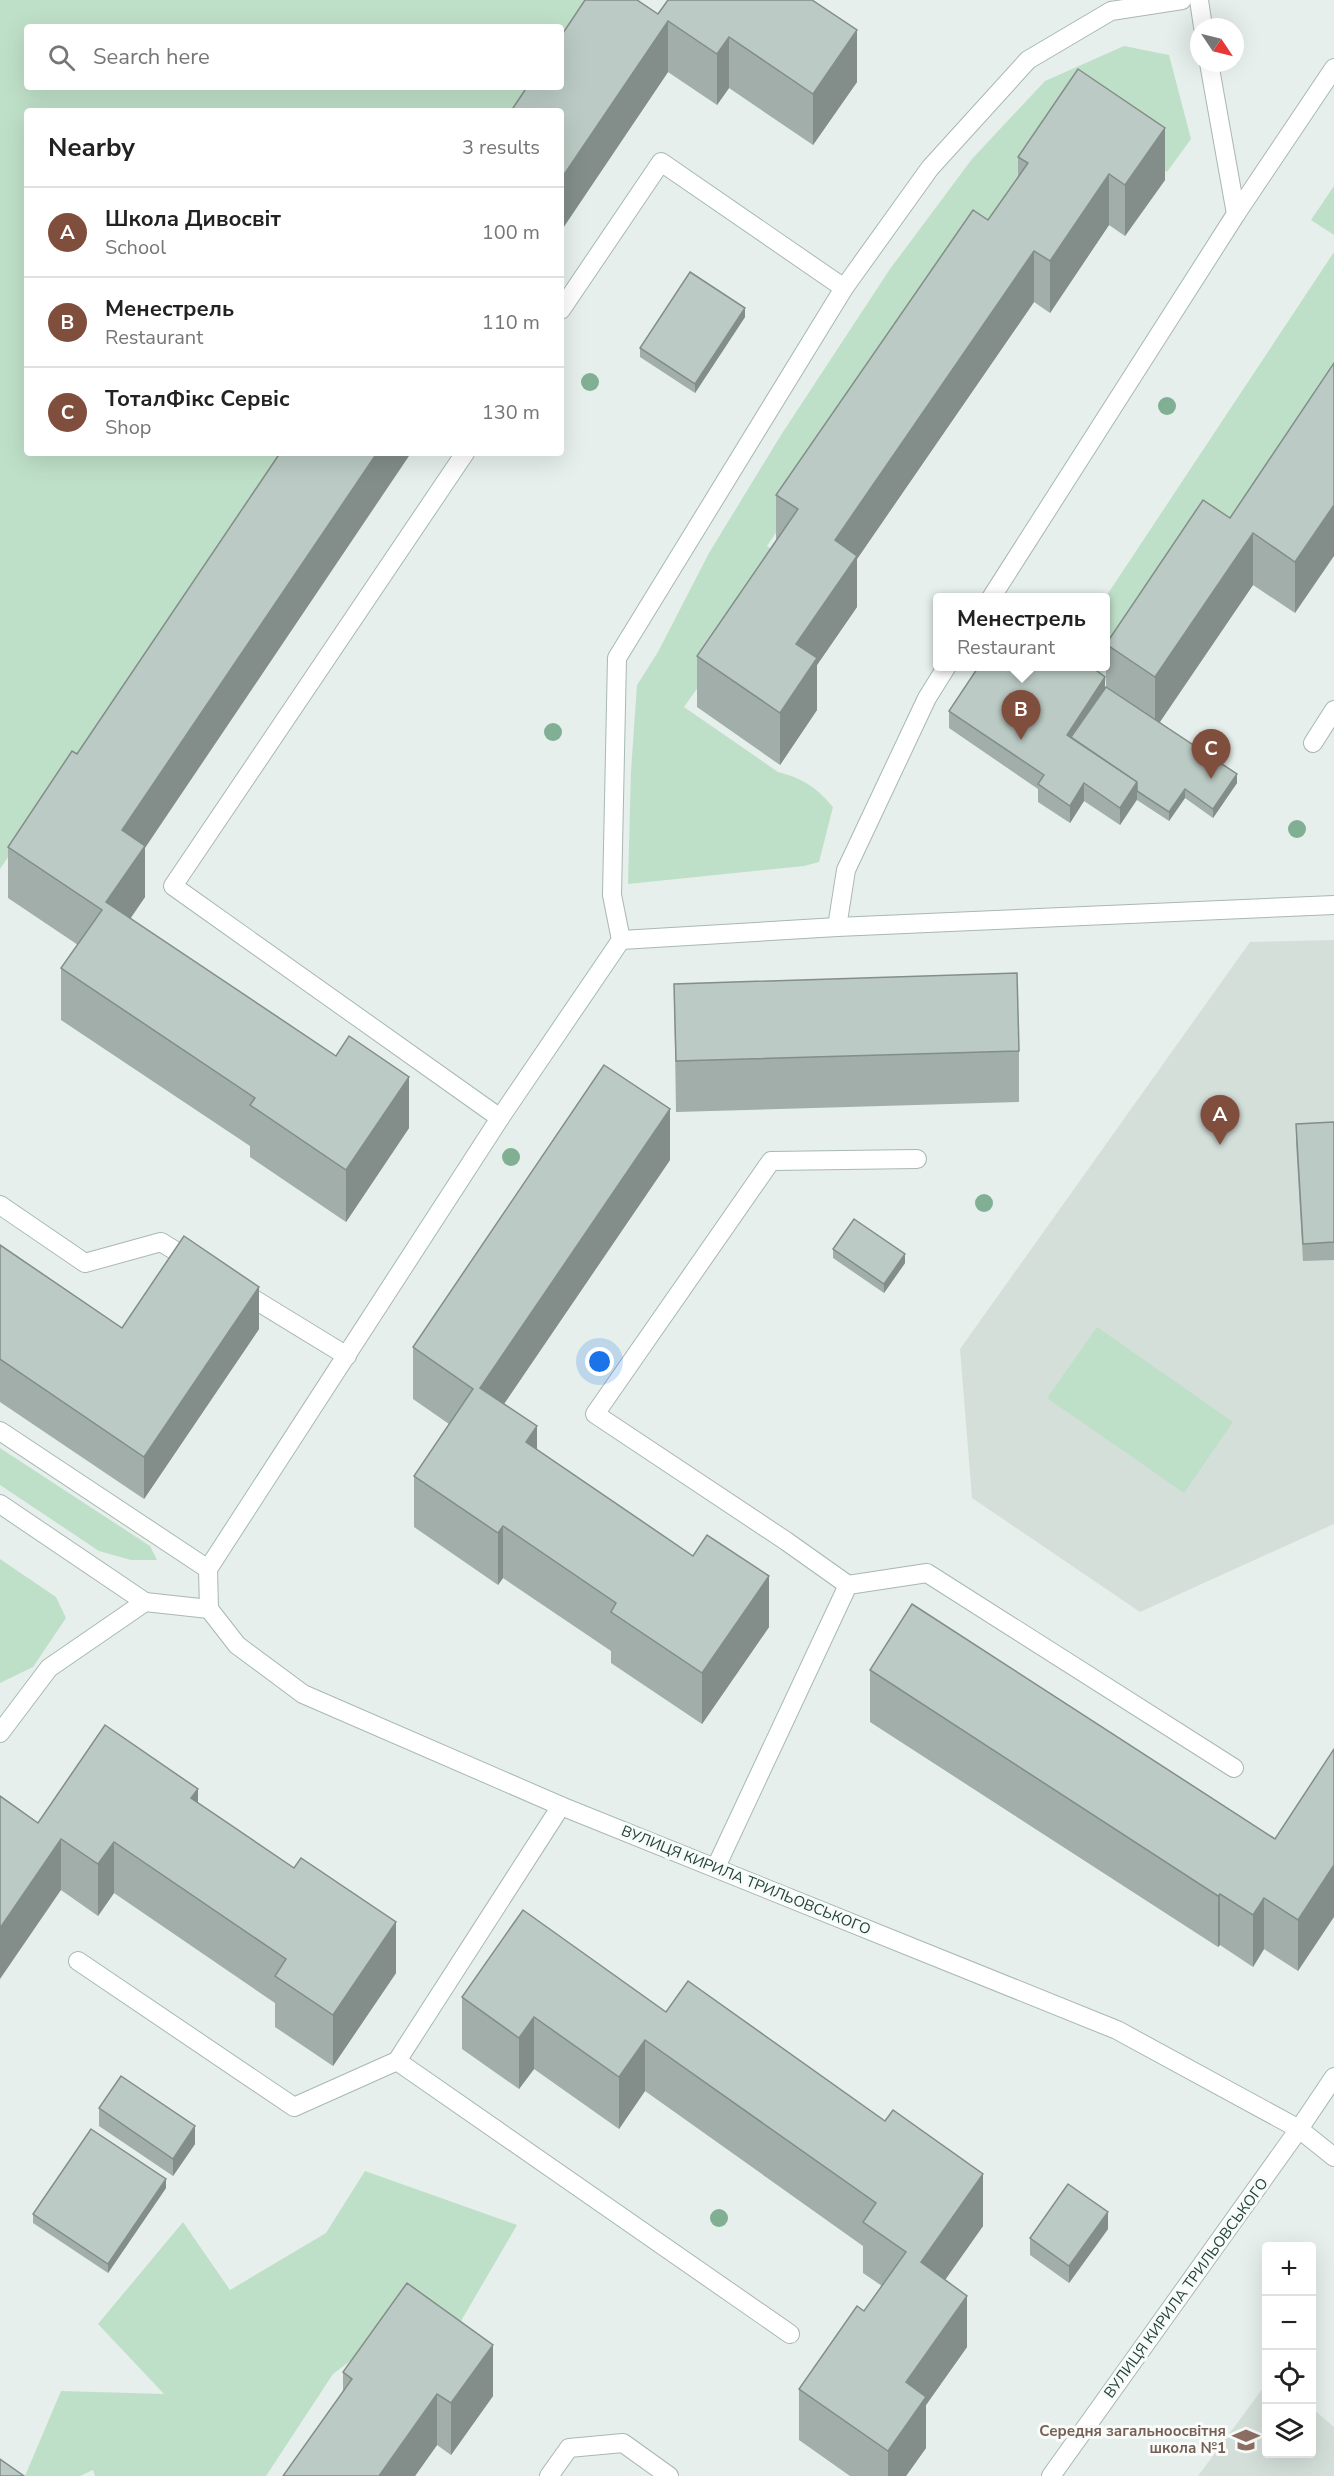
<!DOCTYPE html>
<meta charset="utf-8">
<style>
body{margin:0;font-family:"Nunito Sans",sans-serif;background:#f2f2f2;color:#222}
.controls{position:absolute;right:18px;bottom:18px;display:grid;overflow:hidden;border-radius:6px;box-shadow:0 6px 24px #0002}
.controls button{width:54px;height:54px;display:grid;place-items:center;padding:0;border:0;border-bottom:2px solid #e0e0e0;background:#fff;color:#222;font:30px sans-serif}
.compass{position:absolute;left:1190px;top:18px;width:54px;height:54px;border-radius:50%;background:#fff;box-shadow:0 6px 24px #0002;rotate:125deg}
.you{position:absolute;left:600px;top:1362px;width:21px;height:21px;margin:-15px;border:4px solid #fff;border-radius:50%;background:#1a73e8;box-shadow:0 0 0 9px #1a73e833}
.badge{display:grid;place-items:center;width:39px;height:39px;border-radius:50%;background:#804e3d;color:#fff;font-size:20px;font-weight:700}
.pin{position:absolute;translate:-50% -50px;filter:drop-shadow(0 2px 3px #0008)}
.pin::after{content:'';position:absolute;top:32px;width:21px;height:18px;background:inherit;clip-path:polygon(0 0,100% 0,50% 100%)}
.popup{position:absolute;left:933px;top:593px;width:177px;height:78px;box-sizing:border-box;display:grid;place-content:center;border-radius:6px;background:#fff;filter:drop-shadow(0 2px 4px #0005);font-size:20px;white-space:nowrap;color:#767676}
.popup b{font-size:22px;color:#222}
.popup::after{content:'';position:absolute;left:50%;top:100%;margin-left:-12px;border:12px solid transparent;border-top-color:#fff}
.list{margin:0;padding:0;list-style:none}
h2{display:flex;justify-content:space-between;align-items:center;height:78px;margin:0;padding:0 24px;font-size:26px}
h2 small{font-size:20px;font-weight:400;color:#767676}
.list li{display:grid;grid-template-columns:39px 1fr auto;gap:18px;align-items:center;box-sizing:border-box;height:90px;padding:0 24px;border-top:2px solid #e0e0e0}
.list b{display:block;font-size:22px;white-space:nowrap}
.list p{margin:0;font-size:20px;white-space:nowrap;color:#767676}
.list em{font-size:20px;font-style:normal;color:#767676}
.icon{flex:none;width:33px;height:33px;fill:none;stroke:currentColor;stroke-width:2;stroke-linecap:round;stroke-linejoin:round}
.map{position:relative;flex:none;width:1334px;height:2476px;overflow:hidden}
.search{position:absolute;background:#fff;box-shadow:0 6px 24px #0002;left:24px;top:24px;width:540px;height:66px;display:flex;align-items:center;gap:15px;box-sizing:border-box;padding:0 21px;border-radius:6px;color:#767676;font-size:22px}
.panel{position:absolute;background:#fff;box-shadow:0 6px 24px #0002;left:24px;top:108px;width:540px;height:348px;border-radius:6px}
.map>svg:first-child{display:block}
</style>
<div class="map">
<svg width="1334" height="2476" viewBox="0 0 1334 2476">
<rect width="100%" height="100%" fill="#e6efeb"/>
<!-- built -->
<g fill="#d4dfda">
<polygon points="1334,940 1334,1524 1140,1612 972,1498 960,1349 1250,942"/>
<polygon points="1266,2384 1266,2454 1312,2454 1312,2408 1334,2427 1334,2476 1198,2476"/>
</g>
<!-- green -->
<g fill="#bfe0c8">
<polygon points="0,0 588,0 561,40 561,27 27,27 27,87 529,87 513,111 27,111 27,453 282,453 0,869"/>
<path d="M 1124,46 L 1169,55 L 1191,139 L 1167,172 L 1077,110 L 968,251 L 767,546 L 788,561 L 684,707 L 778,772 C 804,779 816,787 833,807 L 819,862 L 804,866 L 628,884 L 631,771 L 637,685 L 658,652 L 709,553 L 781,435 L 890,269 L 972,159 L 1045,81 Z"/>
<polygon points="1334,186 1334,235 1311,220"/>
<polygon points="1334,252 1334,406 1231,560 1200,539 1102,686 1073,667 1105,666 1105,598"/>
<polygon points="1097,1327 1233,1422 1184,1493 1047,1398"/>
<polygon points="0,1448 150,1546 157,1560 131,1560 99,1551 0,1485"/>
<polygon points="0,1559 56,1597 66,1618 33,1667 0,1683"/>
<polygon points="365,2171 517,2225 461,2321 420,2308 333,2374 266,2476 95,2476 93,2470 80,2476 25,2476 61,2391 164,2394 98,2324 183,2222 230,2290 326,2233"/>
</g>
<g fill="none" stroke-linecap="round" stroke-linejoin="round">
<defs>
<g id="service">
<polyline points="1199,0 1203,27"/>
<polyline points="1209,63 1236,214"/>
<polyline points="561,310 661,162 844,288"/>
<polyline points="465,453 173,886 500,1118"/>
<polyline points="991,598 1236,214 1334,68"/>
<polyline points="1313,743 1334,710"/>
<polyline points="837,927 846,870 927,698 947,666"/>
<polyline points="621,940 612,895 617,658 844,288 930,168 1028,60 1111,11 1182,0"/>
<polyline points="0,1205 85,1263 161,1242 195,1263"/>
<polyline points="239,1290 347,1356"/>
<polyline points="0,1431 208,1569"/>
<polyline points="0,1504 145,1602"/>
<polyline points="848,1585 786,1541 595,1414 771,1161 917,1159"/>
<polyline points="0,1733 49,1668 145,1602 209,1609 208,1569 500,1118 621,940 837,927 1334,905"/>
<polyline points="716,1867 848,1585 927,1573 1234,1768"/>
<polyline points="78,1961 294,2107 397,2061 561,1806"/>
<polyline points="397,2061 790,2334"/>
<polyline points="1299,2129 1334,2077"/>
<polyline points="549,2476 569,2448 623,2443 669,2476"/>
</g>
<g id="minor">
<polyline points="209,1609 237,1645 303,1694 561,1806 1117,2030 1299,2129 1334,2157"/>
<polyline points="1051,2476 1299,2129"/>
</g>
</defs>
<!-- service casing -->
<use href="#service" stroke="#a8b8b2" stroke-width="20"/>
<!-- minor casing -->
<use href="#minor" stroke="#a8b8b2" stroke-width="20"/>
<!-- service -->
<use href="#service" stroke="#fff" stroke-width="18"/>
<!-- minor -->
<use href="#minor" stroke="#fff" stroke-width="18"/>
</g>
<!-- trees -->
<g fill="#80af93">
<circle cx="590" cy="382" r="9"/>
<circle cx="1167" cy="406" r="9"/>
<circle cx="553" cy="732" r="9"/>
<circle cx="1297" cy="829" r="9"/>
<circle cx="511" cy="1157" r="9"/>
<circle cx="984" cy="1203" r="9"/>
<circle cx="719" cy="2218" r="9"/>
</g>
<!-- wall -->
<g fill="#a1aea9">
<polygon points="668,0 857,82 813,145 729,88 717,105 668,72 561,231 561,111 658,14"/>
<polygon points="1018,157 1165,180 1125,236 1109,225 1050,313 1034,302 857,559 857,607 817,665 817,710 780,765 697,707 697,656 776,540 776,495 988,220 1018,177"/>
<polygon points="745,317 695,393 640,357 640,348"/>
<polygon points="1334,363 1295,613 1253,585 1160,722 1237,783 1213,818 1185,798 1169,821 1137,800 1120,825 1084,801 1070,823 1038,802 1038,789 949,728 949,711 1105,688 1106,687 1106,644 1230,518"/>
<polygon points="77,754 145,848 145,897 131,918 409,1128 346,1222 250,1157 250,1146 61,1020 61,968 78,945 8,898 8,847"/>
<polygon points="674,984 1019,1051 1019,1102 676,1112"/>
<polygon points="1334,1122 1334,1260 1303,1261 1296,1142 1296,1124"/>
<polygon points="670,1160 504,1404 537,1450 769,1627 702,1724 611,1663 611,1651 503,1578 498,1585 414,1527 414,1476 449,1424 413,1399 413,1347"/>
<polygon points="0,1245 122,1328 259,1329 144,1499 0,1402"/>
<polygon points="833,1249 905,1263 884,1293 833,1258"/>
<polygon points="870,1670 1275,1839 1334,1749 1298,1971 1264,1949 1253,1967 1220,1945 1218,1947 870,1722"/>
<polygon points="198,1803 396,1973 333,2066 275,2027 275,2003 114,1893 98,1916 61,1890 38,1823"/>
<polygon points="462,1997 666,2012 983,2226 945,2280 967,2347 926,2405 926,2448 906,2476 850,2476 799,2440 799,2389 864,2311 882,2286 863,2273 863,2246 645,2091 619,2129 534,2069 519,2089 462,2049"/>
<polygon points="99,2108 195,2144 173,2176 99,2126"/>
<polygon points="166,2188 108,2273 33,2223 33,2214"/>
<polygon points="1108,2229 1069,2283 1030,2255 1030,2238"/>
<polygon points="343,2372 493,2396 451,2455 437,2445 415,2476 283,2476 343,2392"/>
</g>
<!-- shaded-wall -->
<g fill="#838d89">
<polygon points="668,21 668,72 561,231 561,179"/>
<polygon points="857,30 857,82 813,145 813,94"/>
<polygon points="729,37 729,88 717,105 717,54"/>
<polygon points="1165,128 1165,180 1125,236 1125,185"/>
<polygon points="1109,174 1109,225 1050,313 1050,261"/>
<polygon points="1034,251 1034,302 857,559 857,607 817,665 817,710 780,765 780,713 796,644 835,540"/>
<polygon points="745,308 745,317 695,393 695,384"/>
<polygon points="377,453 411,453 145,848 145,897 106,953 106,902 122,830"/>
<polygon points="1334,505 1334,556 1295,613 1295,562"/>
<polygon points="1253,533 1253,585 1155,729 1155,677"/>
<polygon points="1105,677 1105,694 1071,746 1067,735"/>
<polygon points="1237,774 1237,783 1213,818 1213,809"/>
<polygon points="1137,782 1137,799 1120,825 1120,808"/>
<polygon points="1084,783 1084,801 1070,823 1070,806"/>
<polygon points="1185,789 1185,798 1169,821 1169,812"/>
<polygon points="409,1077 409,1128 346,1222 346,1170"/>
<polygon points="670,1109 670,1160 480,1439 480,1388"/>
<polygon points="905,1254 905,1263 884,1293 884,1284"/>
<polygon points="259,1287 259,1329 144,1499 144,1457"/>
<polygon points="537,1426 537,1478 526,1442"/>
<polygon points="503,1526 503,1578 498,1585 498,1533"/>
<polygon points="769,1576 769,1627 702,1724 702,1673"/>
<polygon points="198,1789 198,1840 191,1798"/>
<polygon points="61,1839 61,1890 0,1979 0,1928"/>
<polygon points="114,1842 114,1893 98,1916 98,1864"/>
<polygon points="1334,1865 1334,1917 1298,1971 1298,1920"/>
<polygon points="1220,1894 1220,1945 1218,1947 1218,1896"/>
<polygon points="1264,1898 1264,1949 1253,1967 1253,1915"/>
<polygon points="396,1922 396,1973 333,2066 333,2015"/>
<polygon points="534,2017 534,2069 519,2089 519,2038"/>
<polygon points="645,2040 645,2091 619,2129 619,2077"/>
<polygon points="195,2126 195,2144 173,2176 173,2159"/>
<polygon points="983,2174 983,2226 921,2314 921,2262"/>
<polygon points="166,2179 166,2188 108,2273 108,2264"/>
<polygon points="1108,2212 1108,2229 1069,2283 1069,2266"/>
<polygon points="967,2296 967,2347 926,2405 926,2448 906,2476 888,2476 888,2451 906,2382"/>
<polygon points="493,2345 493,2396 451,2455 451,2403"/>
<polygon points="437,2394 437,2445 415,2476 379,2476"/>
</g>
<!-- building -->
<g fill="#bbcac4" stroke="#838d89" stroke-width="1.5">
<polygon points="585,0 637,0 658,14 668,0 812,0 857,30 813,94 729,37 717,54 668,21 561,179 561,111 511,111 527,87 561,87 561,36"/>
<polygon points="1078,69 1165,128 1125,185 1109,174 1050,261 1034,251 835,540 857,556 796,644 817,658 780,713 697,656 798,509 776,495 973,210 988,220 1028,163 1018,157"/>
<polygon points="690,272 745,308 695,384 640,348"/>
<polygon points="1334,363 1334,505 1295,562 1253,533 1155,677 1106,644 1203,500 1230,518"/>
<polygon points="280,453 377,453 122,830 145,846 106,902 336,1056 349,1036 409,1077 346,1170 250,1105 255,1098 61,968 102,910 8,847 72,751 77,754"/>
<polygon points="979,666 1090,666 1105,677 1067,735 1137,782 1120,808 1084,783 1070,806 1038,784 1044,775 949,711"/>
<polygon points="1106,687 1237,774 1213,809 1185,789 1169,812 1137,791 1137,782 1071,737"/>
<polygon points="1017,973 1019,1051 676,1061 674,984"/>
<polygon points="604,1065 670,1109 480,1388 537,1426 526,1442 693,1556 707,1535 769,1576 702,1673 611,1612 616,1603 503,1526 498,1533 414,1476 473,1389 413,1347"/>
<polygon points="1334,1122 1334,1242 1303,1244 1296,1124"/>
<polygon points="854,1219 905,1254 884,1284 833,1249"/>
<polygon points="184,1236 259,1287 144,1457 0,1359 0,1245 122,1328"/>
<polygon points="912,1604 1275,1839 1334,1749 1334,1865 1298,1920 1264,1898 1253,1915 1220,1894 1218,1896 870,1670"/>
<polygon points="105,1725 198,1789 191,1798 294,1868 301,1858 396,1922 333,2015 275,1976 286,1959 114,1842 98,1864 61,1839 0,1928 0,1796 38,1823"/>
<polygon points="523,1910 666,2012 688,1981 885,2121 893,2110 983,2174 921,2262 967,2296 906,2382 926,2397 888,2451 799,2389 857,2306 864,2311 906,2252 863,2222 876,2203 645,2040 619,2077 534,2017 519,2038 462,1997"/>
<polygon points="121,2076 195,2126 173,2159 99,2108"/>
<polygon points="91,2129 166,2179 108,2264 33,2214"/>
<polygon points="1068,2184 1108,2212 1069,2266 1030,2238"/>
<polygon points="407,2283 493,2345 451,2403 437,2394 379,2476 283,2476 352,2379 343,2372"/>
<polygon points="0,2459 24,2476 0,2476"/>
</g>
<!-- icons -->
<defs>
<symbol id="school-bare" viewBox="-9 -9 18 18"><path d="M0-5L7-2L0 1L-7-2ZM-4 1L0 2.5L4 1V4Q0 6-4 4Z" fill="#8d6e63" stroke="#f7fbf9" stroke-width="2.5" paint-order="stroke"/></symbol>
</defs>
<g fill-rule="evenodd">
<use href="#school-bare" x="1227" y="2421" width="38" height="38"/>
</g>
<g text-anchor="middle" stroke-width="6" stroke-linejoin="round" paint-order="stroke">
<!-- street labels -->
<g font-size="15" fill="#24423a" stroke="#f7fbf9">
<text transform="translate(746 1880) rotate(22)" y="5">ВУЛИЦЯ КИРИЛА ТРИЛЬОВСЬКОГО</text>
<text transform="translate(1186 2288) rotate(-54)" y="5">ВУЛИЦЯ КИРИЛА ТРИЛЬОВСЬКОГО</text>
</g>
<!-- education labels -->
<g font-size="15" font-weight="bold" fill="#785e54" stroke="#f7fbf9" text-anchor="end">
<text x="1226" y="2436">Середня загальноосвітня<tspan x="1226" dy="17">школа №1</tspan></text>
</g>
</g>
</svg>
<div class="controls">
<button>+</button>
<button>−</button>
<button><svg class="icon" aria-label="locate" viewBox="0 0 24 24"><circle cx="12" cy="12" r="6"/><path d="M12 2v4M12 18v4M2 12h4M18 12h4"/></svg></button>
<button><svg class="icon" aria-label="layers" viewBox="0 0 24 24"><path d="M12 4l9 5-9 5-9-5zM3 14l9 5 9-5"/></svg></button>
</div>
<svg class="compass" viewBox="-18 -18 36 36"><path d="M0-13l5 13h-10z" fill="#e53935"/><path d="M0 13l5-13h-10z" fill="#767676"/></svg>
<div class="you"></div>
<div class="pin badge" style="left:1220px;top:1145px">A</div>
<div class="pin badge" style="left:1021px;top:740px">B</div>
<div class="popup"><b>Менестрель</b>Restaurant</div>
<div class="pin badge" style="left:1211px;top:779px">C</div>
<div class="search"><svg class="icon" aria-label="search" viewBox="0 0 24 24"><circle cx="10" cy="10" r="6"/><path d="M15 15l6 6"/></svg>Search here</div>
<section class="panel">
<h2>Nearby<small>3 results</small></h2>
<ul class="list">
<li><span class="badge">A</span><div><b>Школа Дивосвіт</b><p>School</p></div><em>100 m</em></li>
<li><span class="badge">B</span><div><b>Менестрель</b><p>Restaurant</p></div><em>110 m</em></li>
<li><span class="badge">C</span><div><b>ТоталФікс Сервіс</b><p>Shop</p></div><em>130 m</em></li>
</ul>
</section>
</div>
